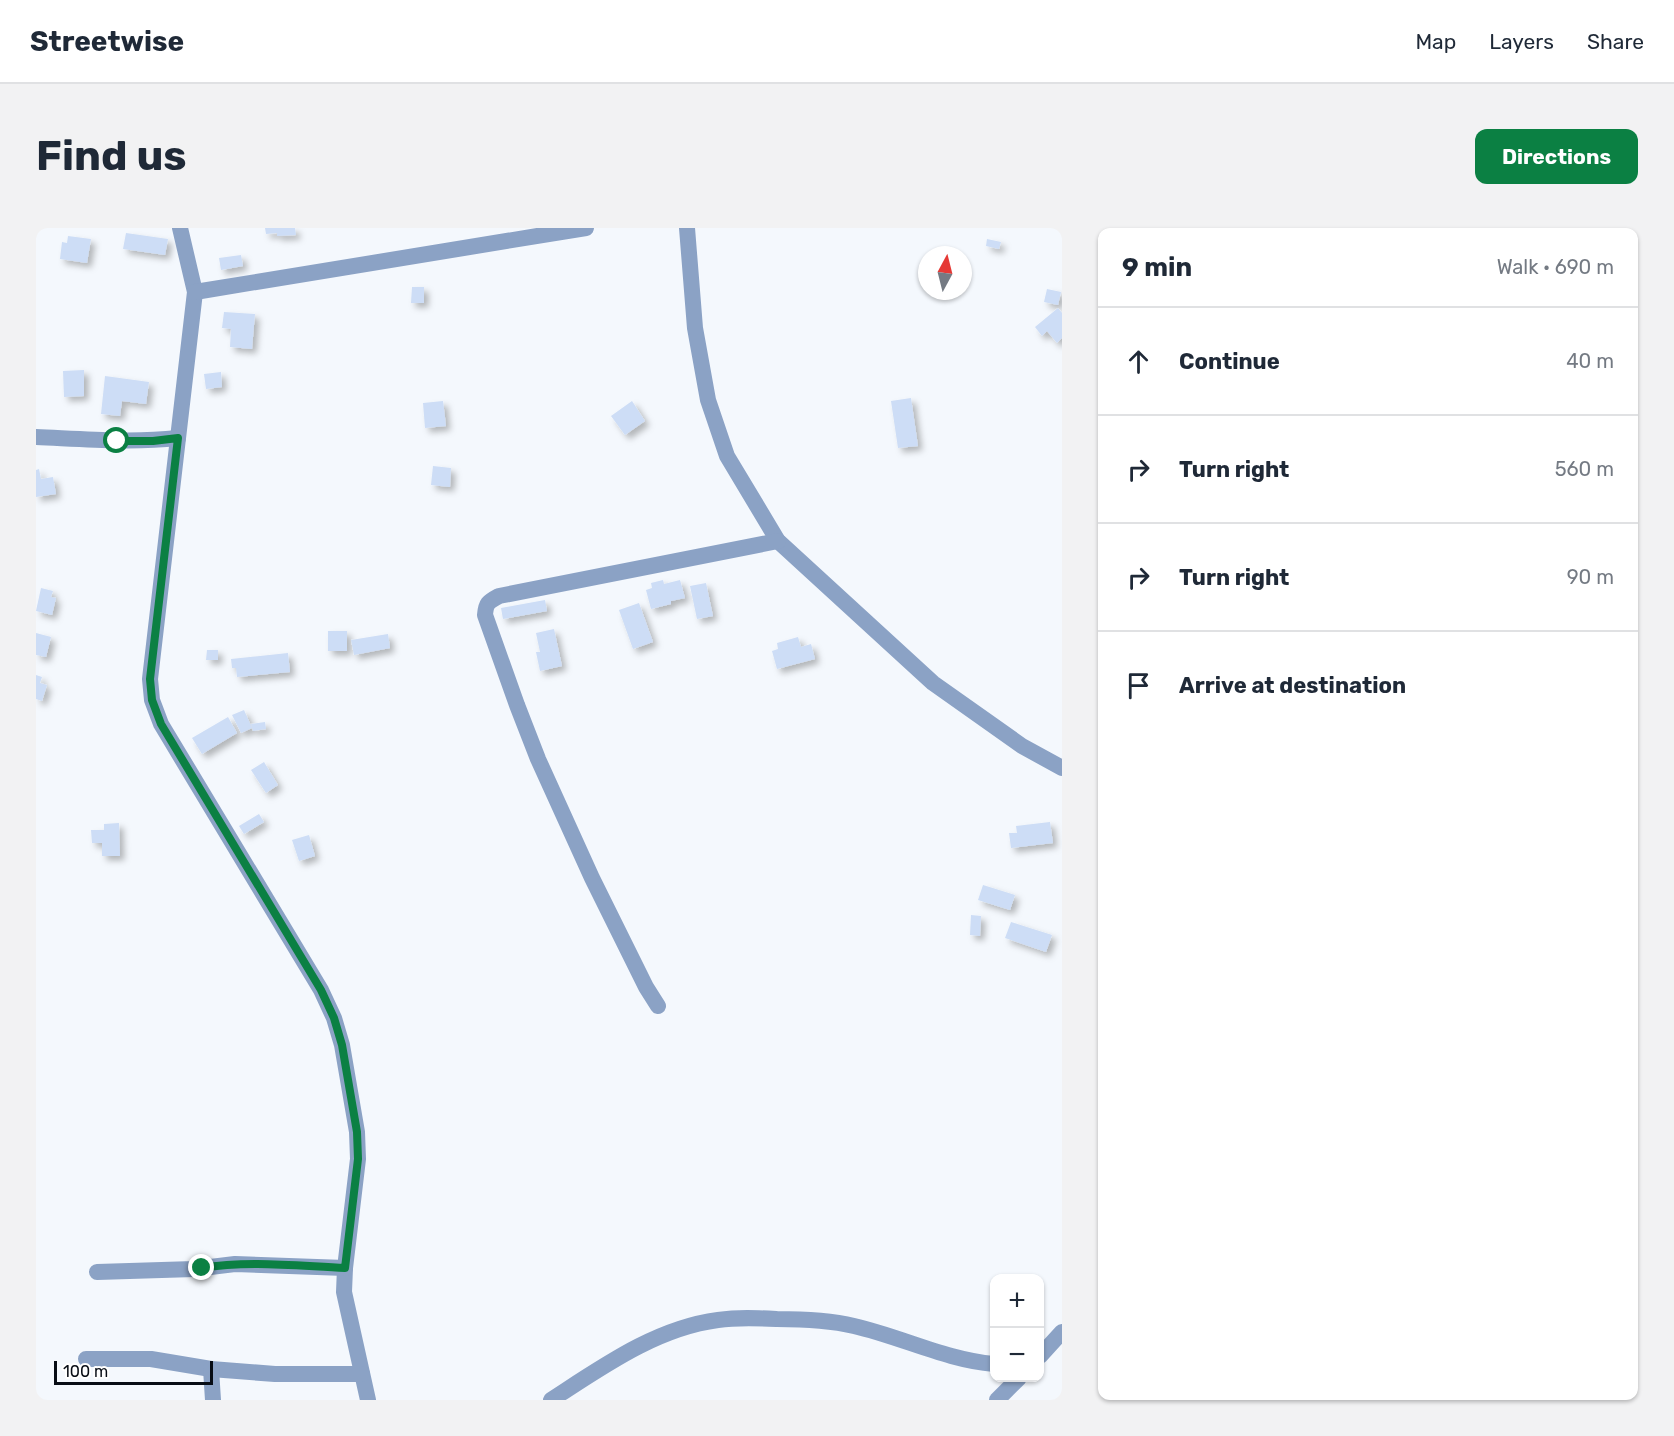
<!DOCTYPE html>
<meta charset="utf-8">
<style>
body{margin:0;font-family:Rubik,sans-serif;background:#f2f2f3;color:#1f2937}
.controls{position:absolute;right:18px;bottom:18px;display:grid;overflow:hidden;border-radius:12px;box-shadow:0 2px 4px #0004}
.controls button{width:54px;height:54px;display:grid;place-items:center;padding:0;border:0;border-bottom:2px solid #e0e1e3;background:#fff;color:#1f2937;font:30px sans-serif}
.compass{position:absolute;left:882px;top:18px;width:54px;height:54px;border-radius:50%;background:#fff;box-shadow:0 2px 4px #0004;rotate:7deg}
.scale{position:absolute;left:18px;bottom:15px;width:159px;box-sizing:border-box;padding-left:6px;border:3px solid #080d15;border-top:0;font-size:16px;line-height:21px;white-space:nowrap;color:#080d15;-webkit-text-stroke:4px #fff;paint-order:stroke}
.stop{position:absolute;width:18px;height:18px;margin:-14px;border:4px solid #0b8043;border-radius:50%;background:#fff}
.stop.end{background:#0b8043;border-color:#fff;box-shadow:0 2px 6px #0008}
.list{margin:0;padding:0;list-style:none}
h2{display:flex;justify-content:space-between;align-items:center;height:78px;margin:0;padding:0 24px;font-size:26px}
h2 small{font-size:20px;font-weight:400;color:#747a83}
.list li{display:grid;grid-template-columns:39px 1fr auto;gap:18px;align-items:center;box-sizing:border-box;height:108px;padding:0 24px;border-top:2px solid #e0e1e3}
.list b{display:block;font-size:22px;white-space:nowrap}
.list em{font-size:20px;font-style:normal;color:#747a83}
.icon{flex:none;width:33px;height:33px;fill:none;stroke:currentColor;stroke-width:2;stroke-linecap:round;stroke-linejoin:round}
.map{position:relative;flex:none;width:1026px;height:1172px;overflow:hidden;border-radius:12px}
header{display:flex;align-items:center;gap:36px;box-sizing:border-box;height:84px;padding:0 30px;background:#fff;border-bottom:2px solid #e0e1e3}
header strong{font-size:28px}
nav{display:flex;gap:33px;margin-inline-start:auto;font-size:21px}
.intro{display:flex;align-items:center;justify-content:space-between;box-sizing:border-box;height:144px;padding:0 36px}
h1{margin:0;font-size:42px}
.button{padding:15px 27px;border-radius:12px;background:#0b8043;color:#fff;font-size:21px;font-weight:700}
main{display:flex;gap:36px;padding:0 36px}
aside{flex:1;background:#fff;border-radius:12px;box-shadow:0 2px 4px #0004}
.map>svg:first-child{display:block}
</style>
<header>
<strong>Streetwise</strong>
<nav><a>Map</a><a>Layers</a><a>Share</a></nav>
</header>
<div class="intro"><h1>Find us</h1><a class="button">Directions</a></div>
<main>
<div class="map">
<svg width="1026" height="1172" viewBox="0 0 1026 1172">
<defs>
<filter id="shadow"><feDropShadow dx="4.5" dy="4.5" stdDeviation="3" flood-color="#0004"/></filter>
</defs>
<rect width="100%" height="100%" fill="#f4f8fd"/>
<!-- building -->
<g fill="#cdddf6" filter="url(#shadow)">
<polygon points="229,0 259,0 260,7 241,8 241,5 230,6"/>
<polygon points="90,5 132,11 129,27 87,21"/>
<polygon points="32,8 55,11 51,35 24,31 26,14 31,15"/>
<polygon points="951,11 965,14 963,21 950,18"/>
<polygon points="205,27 207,38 185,42 183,30"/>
<polygon points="376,59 388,59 388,75 375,75"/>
<polygon points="1011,61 1025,64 1022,77 1008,74"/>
<polygon points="1022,80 1026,85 1026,110 1021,115 1011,103 1006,108 999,99"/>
<polygon points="188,84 219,86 216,121 194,119 195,101 186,100"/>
<polygon points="48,142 48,168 28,169 27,143"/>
<polygon points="185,144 186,159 170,161 168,146"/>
<polygon points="69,148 113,154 110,176 86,173 84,188 65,186"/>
<polygon points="875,170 882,218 862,220 855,173"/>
<polygon points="407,173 410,198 389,200 387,175"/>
<polygon points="596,173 609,193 589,207 575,188"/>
<polygon points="397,238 415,240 414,259 395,257"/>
<polygon points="3,241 5,251 17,249 20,266 0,269 0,242"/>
<polygon points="627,352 628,356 644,352 649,370 635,373 635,376 615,381 610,362 616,360 615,355"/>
<polygon points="670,355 677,388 661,391 654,358"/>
<polygon points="5,360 17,363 15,369 20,370 16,387 0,383"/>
<polygon points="509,372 511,383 467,391 465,380"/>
<polygon points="603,375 617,414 597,421 583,382"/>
<polygon points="518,401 526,438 504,443 500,424 504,424 500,405"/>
<rect x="292" y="403" width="19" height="20"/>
<polygon points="0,405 15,409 10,429 0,427"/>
<polygon points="352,406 354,420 318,427 315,412"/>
<polygon points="762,409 765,419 775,416 779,431 741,441 736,423 742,421 741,415"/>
<polygon points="171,422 182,422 182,432 170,432"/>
<polygon points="252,425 254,444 201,449 200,440 196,440 195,431"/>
<polygon points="0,447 6,449 4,455 11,457 6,473 0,471"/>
<polygon points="208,482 216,500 205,505 196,487"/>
<polygon points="192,489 201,505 166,526 156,510"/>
<polygon points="229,494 230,501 217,503 215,496"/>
<polygon points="228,534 242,557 230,565 215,542"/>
<polygon points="223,586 228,594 208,606 203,598"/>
<polygon points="1014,594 1017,615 975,620 973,605 981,605 980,598"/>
<polygon points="83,595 84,628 66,628 66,615 56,615 55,602 68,602 68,596"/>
<polygon points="273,607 279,628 263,633 256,612"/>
<polygon points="947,657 979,667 974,682 942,672"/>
<polygon points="935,687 945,688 944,708 934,707"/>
<polygon points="975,694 1016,707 1010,724 969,710"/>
</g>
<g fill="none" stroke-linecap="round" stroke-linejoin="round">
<!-- minor -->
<g stroke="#8ba2c5" stroke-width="16">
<polyline points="144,0 159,64 114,451 116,472 125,496 285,762 298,790 306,817 321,904 322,931 309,1040 308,1064 332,1172"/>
<polyline points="651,0 659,100 672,172 691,228 742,313 897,455 986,518 1026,540"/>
<polyline points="159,64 550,0"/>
<path d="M 0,209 C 47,211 95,215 142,210"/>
<path d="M 622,778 L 610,759 L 556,650 L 502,531 L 481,477 L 449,387 C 450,375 452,374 463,368 L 742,313"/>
<polyline points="61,1044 158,1041 199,1036 309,1040"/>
<polyline points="1004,1128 1026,1104"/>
<polyline points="50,1131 115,1131 175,1141 239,1146 326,1146"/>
<polyline points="175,1141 177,1172"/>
<path d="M 515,1172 C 566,1139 620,1100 682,1092 C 702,1089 721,1090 741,1091 C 767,1091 793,1092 818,1098 C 866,1109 910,1132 958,1136"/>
<polyline points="961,1172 983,1150"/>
</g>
</g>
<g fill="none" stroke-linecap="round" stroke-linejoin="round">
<!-- route -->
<path stroke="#0b8043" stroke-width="8" d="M 81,213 L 117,213 L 142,210 L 114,451 L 116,472 L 125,496 L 285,762 L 298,790 L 306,817 L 321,904 L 322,931 L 309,1040 C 262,1038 212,1032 166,1040"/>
</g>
</svg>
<div class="controls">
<button>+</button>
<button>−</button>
</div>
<svg class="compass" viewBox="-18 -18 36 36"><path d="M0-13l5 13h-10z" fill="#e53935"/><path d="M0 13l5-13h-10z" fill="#747a83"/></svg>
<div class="scale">100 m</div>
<div class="stop" style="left:81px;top:213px"></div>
<div class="stop end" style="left:166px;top:1040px"></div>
</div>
<aside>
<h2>9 min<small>Walk · 690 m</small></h2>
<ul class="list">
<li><svg class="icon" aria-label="ahead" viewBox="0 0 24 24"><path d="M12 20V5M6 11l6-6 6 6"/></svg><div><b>Continue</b></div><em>40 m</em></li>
<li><svg class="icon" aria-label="right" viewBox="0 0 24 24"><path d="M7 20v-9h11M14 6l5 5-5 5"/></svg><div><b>Turn right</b></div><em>560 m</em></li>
<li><svg class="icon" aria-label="right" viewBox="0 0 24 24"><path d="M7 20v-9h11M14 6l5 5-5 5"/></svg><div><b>Turn right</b></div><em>90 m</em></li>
<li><svg class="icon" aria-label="arrive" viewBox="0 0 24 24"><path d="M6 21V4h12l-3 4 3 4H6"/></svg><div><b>Arrive at destination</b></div></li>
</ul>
</aside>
</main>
